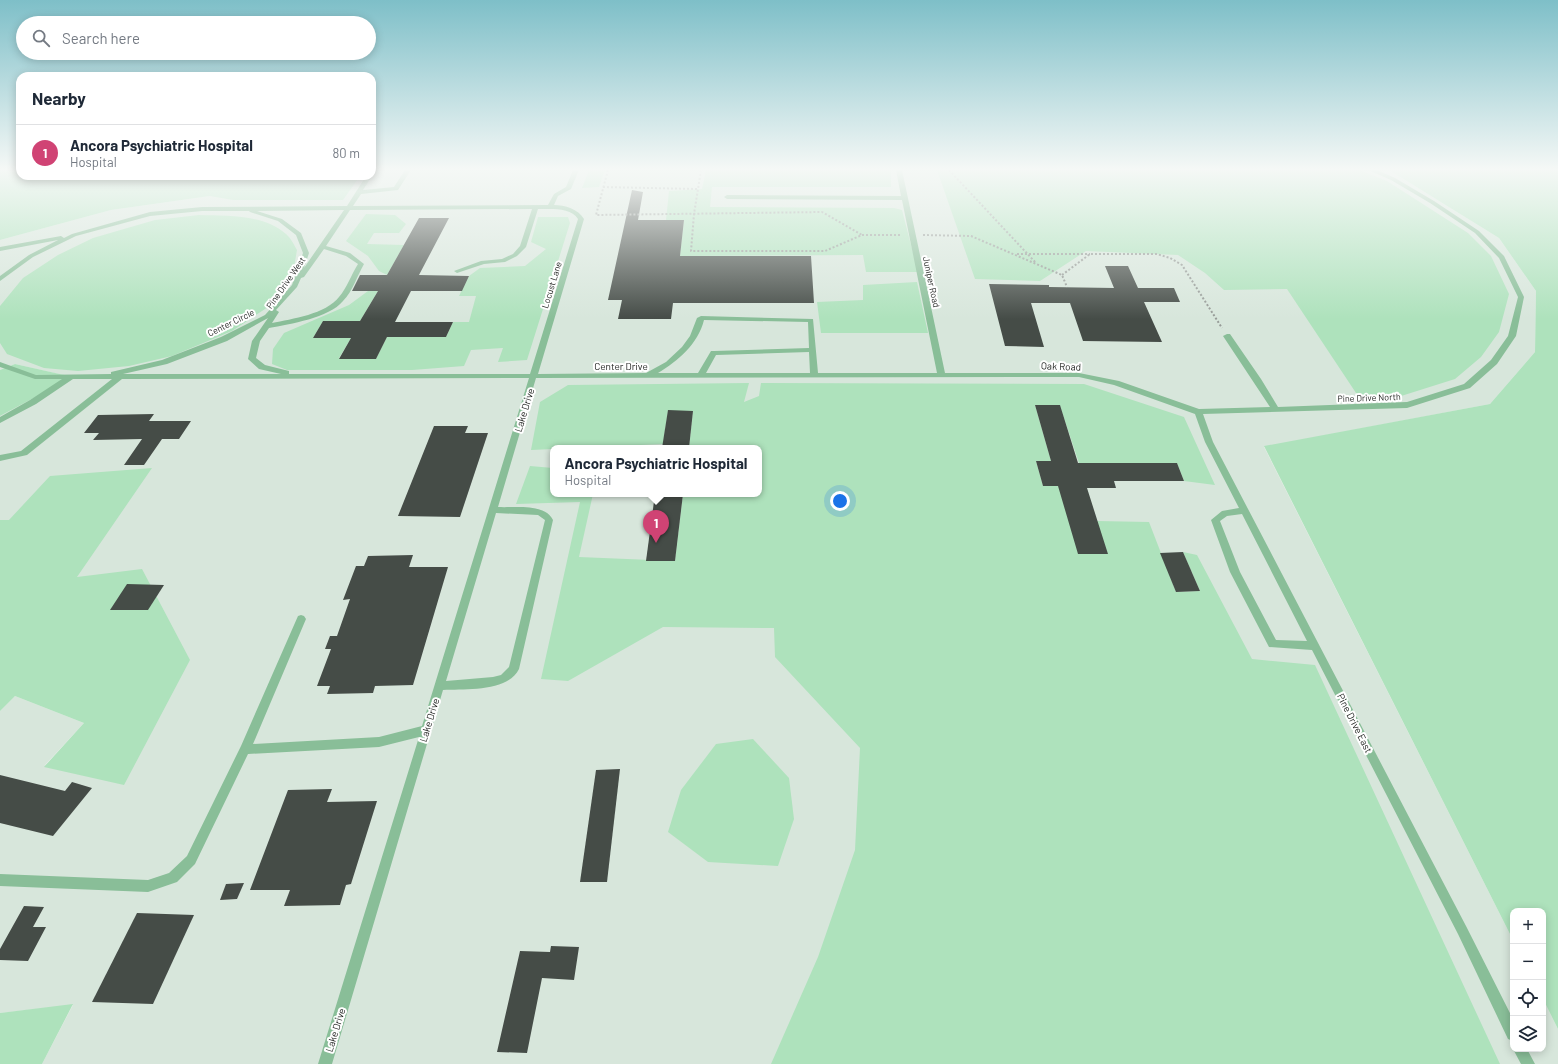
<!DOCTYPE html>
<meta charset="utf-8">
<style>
body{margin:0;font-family:Barlow,sans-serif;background:#f2f2f3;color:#1f2937}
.controls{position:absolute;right:12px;bottom:12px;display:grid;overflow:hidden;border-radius:8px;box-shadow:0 2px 10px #0003}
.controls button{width:36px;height:36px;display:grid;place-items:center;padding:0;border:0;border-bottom:1px solid #e0e1e3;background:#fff;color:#1f2937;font:20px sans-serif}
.you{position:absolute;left:840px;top:501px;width:14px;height:14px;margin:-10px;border:3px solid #fff;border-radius:50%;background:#1a73e8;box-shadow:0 0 0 6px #1a73e833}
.badge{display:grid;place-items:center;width:26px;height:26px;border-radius:50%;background:#d04374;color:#fff;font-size:13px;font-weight:700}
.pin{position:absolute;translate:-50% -33px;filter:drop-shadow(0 1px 2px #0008)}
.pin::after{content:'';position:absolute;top:21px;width:14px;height:12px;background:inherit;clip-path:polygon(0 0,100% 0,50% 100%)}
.popup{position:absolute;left:550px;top:445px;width:212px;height:52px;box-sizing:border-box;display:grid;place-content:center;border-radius:8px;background:#fff;filter:drop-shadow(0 1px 3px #0005);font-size:13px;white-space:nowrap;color:#747a83}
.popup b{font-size:15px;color:#1f2937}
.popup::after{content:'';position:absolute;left:50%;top:100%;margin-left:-8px;border:8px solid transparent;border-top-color:#fff}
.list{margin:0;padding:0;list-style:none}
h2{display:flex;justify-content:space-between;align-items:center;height:52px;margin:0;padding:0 16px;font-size:17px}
h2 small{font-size:13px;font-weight:400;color:#747a83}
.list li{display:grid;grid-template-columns:26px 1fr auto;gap:12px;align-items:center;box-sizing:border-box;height:56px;padding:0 16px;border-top:1px solid #e0e1e3}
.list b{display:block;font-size:15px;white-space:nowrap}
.list p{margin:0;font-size:13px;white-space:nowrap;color:#747a83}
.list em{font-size:13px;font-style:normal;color:#747a83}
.icon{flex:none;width:22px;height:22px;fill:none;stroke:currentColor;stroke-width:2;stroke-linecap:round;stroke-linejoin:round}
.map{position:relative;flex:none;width:1558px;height:1064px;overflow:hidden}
.search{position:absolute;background:#fff;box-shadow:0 2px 10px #0003;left:16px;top:16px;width:360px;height:44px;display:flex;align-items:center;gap:10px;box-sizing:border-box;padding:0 14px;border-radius:22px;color:#747a83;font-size:15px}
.panel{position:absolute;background:#fff;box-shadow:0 2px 10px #0003;left:16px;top:72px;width:360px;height:108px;border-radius:12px}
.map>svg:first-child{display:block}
</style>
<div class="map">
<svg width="1558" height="1064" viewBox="0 0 1558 1064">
<rect width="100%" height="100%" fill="#e8f0ea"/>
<!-- built -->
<path fill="#d7e6db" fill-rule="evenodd" d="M 372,170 L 1389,170 L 1499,238 L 1536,291 L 1535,352 L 1490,404 L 1264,447 L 1513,940 L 1513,1049 L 1543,1049 L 1543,999 L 1558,1029 L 1558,1064 L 42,1064 L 73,1005 L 0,1013 L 0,711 L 15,696 L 84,723 L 44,766 L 190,660 L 0,640 L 0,416 L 72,377 L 15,364 L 0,370 L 0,240 L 111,210 L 210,196 L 275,176 L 372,176 ZM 553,448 L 759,448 L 759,494 L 553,494 Z"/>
<!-- green -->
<g fill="#aee2bc">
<polygon points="0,170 20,170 20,176 360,176 343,200 233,200 210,196 111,210 0,240"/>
<polygon points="589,170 605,170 599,187 582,188"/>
<polygon points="706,170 891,170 891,187 712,187 710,207 894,208 902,210 918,272 866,272 863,255 680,256 684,220 666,220 669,191 702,189"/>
<polygon points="937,170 1359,170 1387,181 1468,233 1491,256 1509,294 1499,332 1481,357 1455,379 1398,397 1362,402 1287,289 1224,290 1205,273 1178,255 1086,251 1040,281 975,279"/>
<polygon points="1389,170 1558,170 1558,1029 1543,999 1543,911 1513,911 1513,940 1264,446 1490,404 1535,352 1536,291 1499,238"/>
<polygon points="366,214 395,215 406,224 399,233 374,233 367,244 404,245 387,275 379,271 368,256 346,241"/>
<path d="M 199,215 C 227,216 264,214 286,234 C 291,238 294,245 297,250 L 292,279 L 268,307 L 232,331 L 172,356 L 129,366 L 78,371 L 44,368 L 7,354 L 0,343 L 0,306 L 23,278 L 58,255 L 93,238 L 155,220 Z"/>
<polygon points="538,217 568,217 570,223 527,360 498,362 503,348 471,350 464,366 412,370 287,370 272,364 273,349 284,333 349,305 368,291 378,291 360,321 323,321 313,338 351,338 339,358 376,359 387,337 446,337 453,322 469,322 476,296 459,296 469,276 480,268 525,266 546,249 531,242"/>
<polygon points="917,282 928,333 821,333 817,302 863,300 863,285"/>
<polygon points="15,364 73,377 0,416 0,370"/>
<polygon points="749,383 744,402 759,396 761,383 1084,384 1184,417 1215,485 1184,481 1177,463 1079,463 1060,406 1035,405 1051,461 1036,461 1043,486 1058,486 1097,521 1149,522 1176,592 1200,591 1183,552 1197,555 1252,659 1315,665 1500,1064 771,1064 818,957 855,850 860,748 775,657 774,628 663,627 568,681 541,679 580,502 516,504 530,466 553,468 553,494 593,494 579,557 675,561 683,494 759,494 759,448 689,448 693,411 668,411 663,444 531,450 540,402 568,385"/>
<polygon points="152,468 77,577 142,569 190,660 124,785 44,767 84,723 15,696 0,711 0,520 9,520 50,476"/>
<polygon points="753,739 789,778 794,819 778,866 708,862 668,832 681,790 716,744"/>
<polygon points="73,1004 42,1064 0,1064 0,1013"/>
</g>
<!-- building -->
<g fill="#454c47">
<polygon points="632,190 643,192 638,220 684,220 680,256 811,256 814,303 673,303 671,319 618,319 622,300 608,300"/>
<polygon points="419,218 449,218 419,275 469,276 462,291 411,291 395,322 453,322 446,337 387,337 376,359 339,359 351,338 313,338 323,321 360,321 378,291 352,291 360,275 387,275"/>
<polygon points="1105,266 1128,266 1138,288 1174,288 1180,302 1144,302 1162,342 1083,341 1070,303 1031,303 1044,347 1005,346 989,284 1049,285 1049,287 1114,288"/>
<polygon points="1035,405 1060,405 1078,463 1177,463 1184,481 1114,481 1116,488 1087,488 1108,554 1078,554 1058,486 1043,486 1036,461 1051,461"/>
<polygon points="668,410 693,411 689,448 662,448"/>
<polygon points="154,414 149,421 191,421 179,439 162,439 144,465 124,465 142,439 93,440 99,433 84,433 98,415"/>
<polygon points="434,426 468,426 465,433 488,433 460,517 398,516"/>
<polygon points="655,494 683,494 675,561 646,561"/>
<polygon points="1183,552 1200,591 1176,592 1160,553"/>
<polygon points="413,555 409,567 448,567 413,685 375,686 373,693 327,694 330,686 317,686 331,649 325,649 330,636 337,636 350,599 343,600 356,566 364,566 368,556"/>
<polygon points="127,584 164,585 148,610 110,610"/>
<polygon points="620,769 607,882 580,882 596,770"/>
<polygon points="0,775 65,791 72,782 92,788 53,836 0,823"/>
<polygon points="332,789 327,802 377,801 351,884 346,885 340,905 284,906 290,890 250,890 288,790"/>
<polygon points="244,883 237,899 220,900 226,884"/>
<polygon points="24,906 44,907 33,927 46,927 28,961 0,960 0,949"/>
<polygon points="137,913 194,915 153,1004 92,1002"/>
<polygon points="551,946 579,947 574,980 542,978 527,1053 497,1052 520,951 550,952"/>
</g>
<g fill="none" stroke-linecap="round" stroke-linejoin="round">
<!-- path -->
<g stroke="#969b97" stroke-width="2" stroke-dasharray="2 2" stroke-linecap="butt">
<polyline points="608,170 596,215 822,212 862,235"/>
<polyline points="701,170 694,214 691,251 825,251 862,235 902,235"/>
<polyline points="949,170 1036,263"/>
<polyline points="603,187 698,189"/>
<polyline points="923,235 971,236 1062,275 1067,287"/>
<polyline points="1017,254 1090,254"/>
<polyline points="1062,275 1090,254 1157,254 1170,258 1182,265 1222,328"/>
</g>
<!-- service -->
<g fill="#89be98" fill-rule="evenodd">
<path d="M 405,170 L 411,170 L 398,190 L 361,194 L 353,206 L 548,205 L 554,194 L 566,187 L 573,170 L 579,170 L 571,189 L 558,196 L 554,205 C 565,205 578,209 584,219 L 538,374 L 646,373 L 666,362 L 682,347 L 690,336 L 697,318 L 701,316 L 813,319 L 818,373 L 937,373 L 902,200 L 727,199 L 724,197 L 727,195 L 901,196 L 896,170 L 902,170 L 945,373 L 1079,373 L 1119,381 L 1199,409 L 1270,407 L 1223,336 L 1227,334 L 1230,334 L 1261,379 L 1278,407 L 1407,402 L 1464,384 L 1491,360 L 1508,336 L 1518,297 L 1499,258 L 1475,233 L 1430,203 L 1391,180 L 1368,170 L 1377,170 L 1395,178 L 1434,201 L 1479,231 L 1504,256 L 1524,297 L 1516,336 L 1497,364 L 1470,388 L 1407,408 L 1203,414 L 1213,442 L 1466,926 L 1513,1019 L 1513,1041 L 1508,1039 L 1458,934 L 1312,650 L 1269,647 L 1230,572 L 1211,520 L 1222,511 L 1239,508 L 1205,442 L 1195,414 L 1114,385 L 1079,377 L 536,378 L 498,507 C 515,508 545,503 553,520 L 519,669 C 508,692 466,689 443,690 L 332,1064 L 318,1064 L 419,737 L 379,747 L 248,754 L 195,864 L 177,882 L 148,892 L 0,886 L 0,874 L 148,880 L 169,873 L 187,856 L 241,746 L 298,616 L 301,615 L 304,616 L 306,619 L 253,744 L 379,737 L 422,726 L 529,378 L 122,379 L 27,455 L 0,461 L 0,455 L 21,451 L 112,379 L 73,379 L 36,404 L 0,423 L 0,417 L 30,400 L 62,379 L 35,379 L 0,367 L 0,362 L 36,375 L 111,374 L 111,372 L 162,360 L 221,337 L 265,315 L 292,285 L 303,253 L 296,235 L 278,221 L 250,212 L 249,211 L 202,211 L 150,216 L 76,236 L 33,257 L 0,281 L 0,276 L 29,255 L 58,240 L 0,251 L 0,247 L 61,236 L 64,238 L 72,234 L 150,212 L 202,207 L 347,206 L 366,176 L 372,176 L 363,190 L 394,187 ZM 532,209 L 520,246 L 513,254 L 502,259 L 481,261 L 454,271 L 457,273 L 484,264 L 505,262 L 517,256 L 526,247 L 538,209 C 551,209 571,207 578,219 L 530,374 L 289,374 L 289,371 L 265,365 L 256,358 L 260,341 L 269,328 C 290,324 329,318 343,301 C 353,291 357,276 364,264 L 350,253 L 326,246 L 350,210 ZM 344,210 L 304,268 L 309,253 L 301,233 L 282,219 L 257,211 ZM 324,249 L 346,256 L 358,264 C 351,275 347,288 339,297 C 326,314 292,319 272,323 L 279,312 L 276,310 L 297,287 L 301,278 L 304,277 ZM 268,318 L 252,341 L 248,359 L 259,369 L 281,374 L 123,374 L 167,364 L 227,341 ZM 704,320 L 808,322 L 809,348 L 714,351 L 711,351 L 698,373 L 658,373 C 678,361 698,344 704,320 ZM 809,352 L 810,373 L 706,373 L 716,355 ZM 496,513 L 538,515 L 545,520 L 509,667 L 501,675 L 493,677 L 446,681 ZM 1242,514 L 1307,641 L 1276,640 L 1240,572 L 1220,521 L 1227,516 Z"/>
<polygon points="1513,1049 1527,1049 1535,1064 1521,1064"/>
</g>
</g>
<!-- sky -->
<linearGradient id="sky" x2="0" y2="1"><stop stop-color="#7ebfc8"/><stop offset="0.53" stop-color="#f5f8f6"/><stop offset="1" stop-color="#f5f8f6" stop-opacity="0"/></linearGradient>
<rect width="1558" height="319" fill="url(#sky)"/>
<g text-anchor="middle" stroke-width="4" stroke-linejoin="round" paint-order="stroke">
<!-- far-street labels -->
<g font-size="9" fill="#242624" stroke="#fff">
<text transform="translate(931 282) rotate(78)" y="3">Juniper Road</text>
<text transform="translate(286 283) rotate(-55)" y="3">Pine Drive West</text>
<text transform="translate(552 285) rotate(-73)" y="3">Locust Lane</text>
<text transform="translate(231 323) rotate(-26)" y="3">Center Circle</text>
<text transform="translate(1369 398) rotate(-2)" y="3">Pine Drive North</text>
</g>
<!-- street labels -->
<g font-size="10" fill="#242624" stroke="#fff">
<text x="621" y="370">Center Drive</text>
<text transform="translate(1061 366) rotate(2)" y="4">Oak Road</text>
<text transform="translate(524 410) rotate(-73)" y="4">Lake Drive</text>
<text transform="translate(429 720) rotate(-73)" y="4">Lake Drive</text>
<text transform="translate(1355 723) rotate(63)" y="4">Pine Drive East</text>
<text transform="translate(335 1030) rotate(-73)" y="4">Lake Drive</text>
</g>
</g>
</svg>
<div class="controls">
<button>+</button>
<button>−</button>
<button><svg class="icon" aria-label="locate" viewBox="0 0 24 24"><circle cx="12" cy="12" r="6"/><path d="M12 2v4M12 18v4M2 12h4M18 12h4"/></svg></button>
<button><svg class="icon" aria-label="layers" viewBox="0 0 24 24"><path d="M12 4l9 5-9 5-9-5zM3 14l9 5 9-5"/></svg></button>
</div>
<div class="you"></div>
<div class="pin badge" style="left:656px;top:543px">1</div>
<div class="popup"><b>Ancora Psychiatric Hospital</b>Hospital</div>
<div class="search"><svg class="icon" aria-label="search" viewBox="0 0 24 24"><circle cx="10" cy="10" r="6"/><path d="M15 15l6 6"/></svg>Search here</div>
<section class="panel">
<h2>Nearby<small></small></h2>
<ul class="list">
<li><span class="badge">1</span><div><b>Ancora Psychiatric Hospital</b><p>Hospital</p></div><em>80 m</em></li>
</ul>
</section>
</div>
